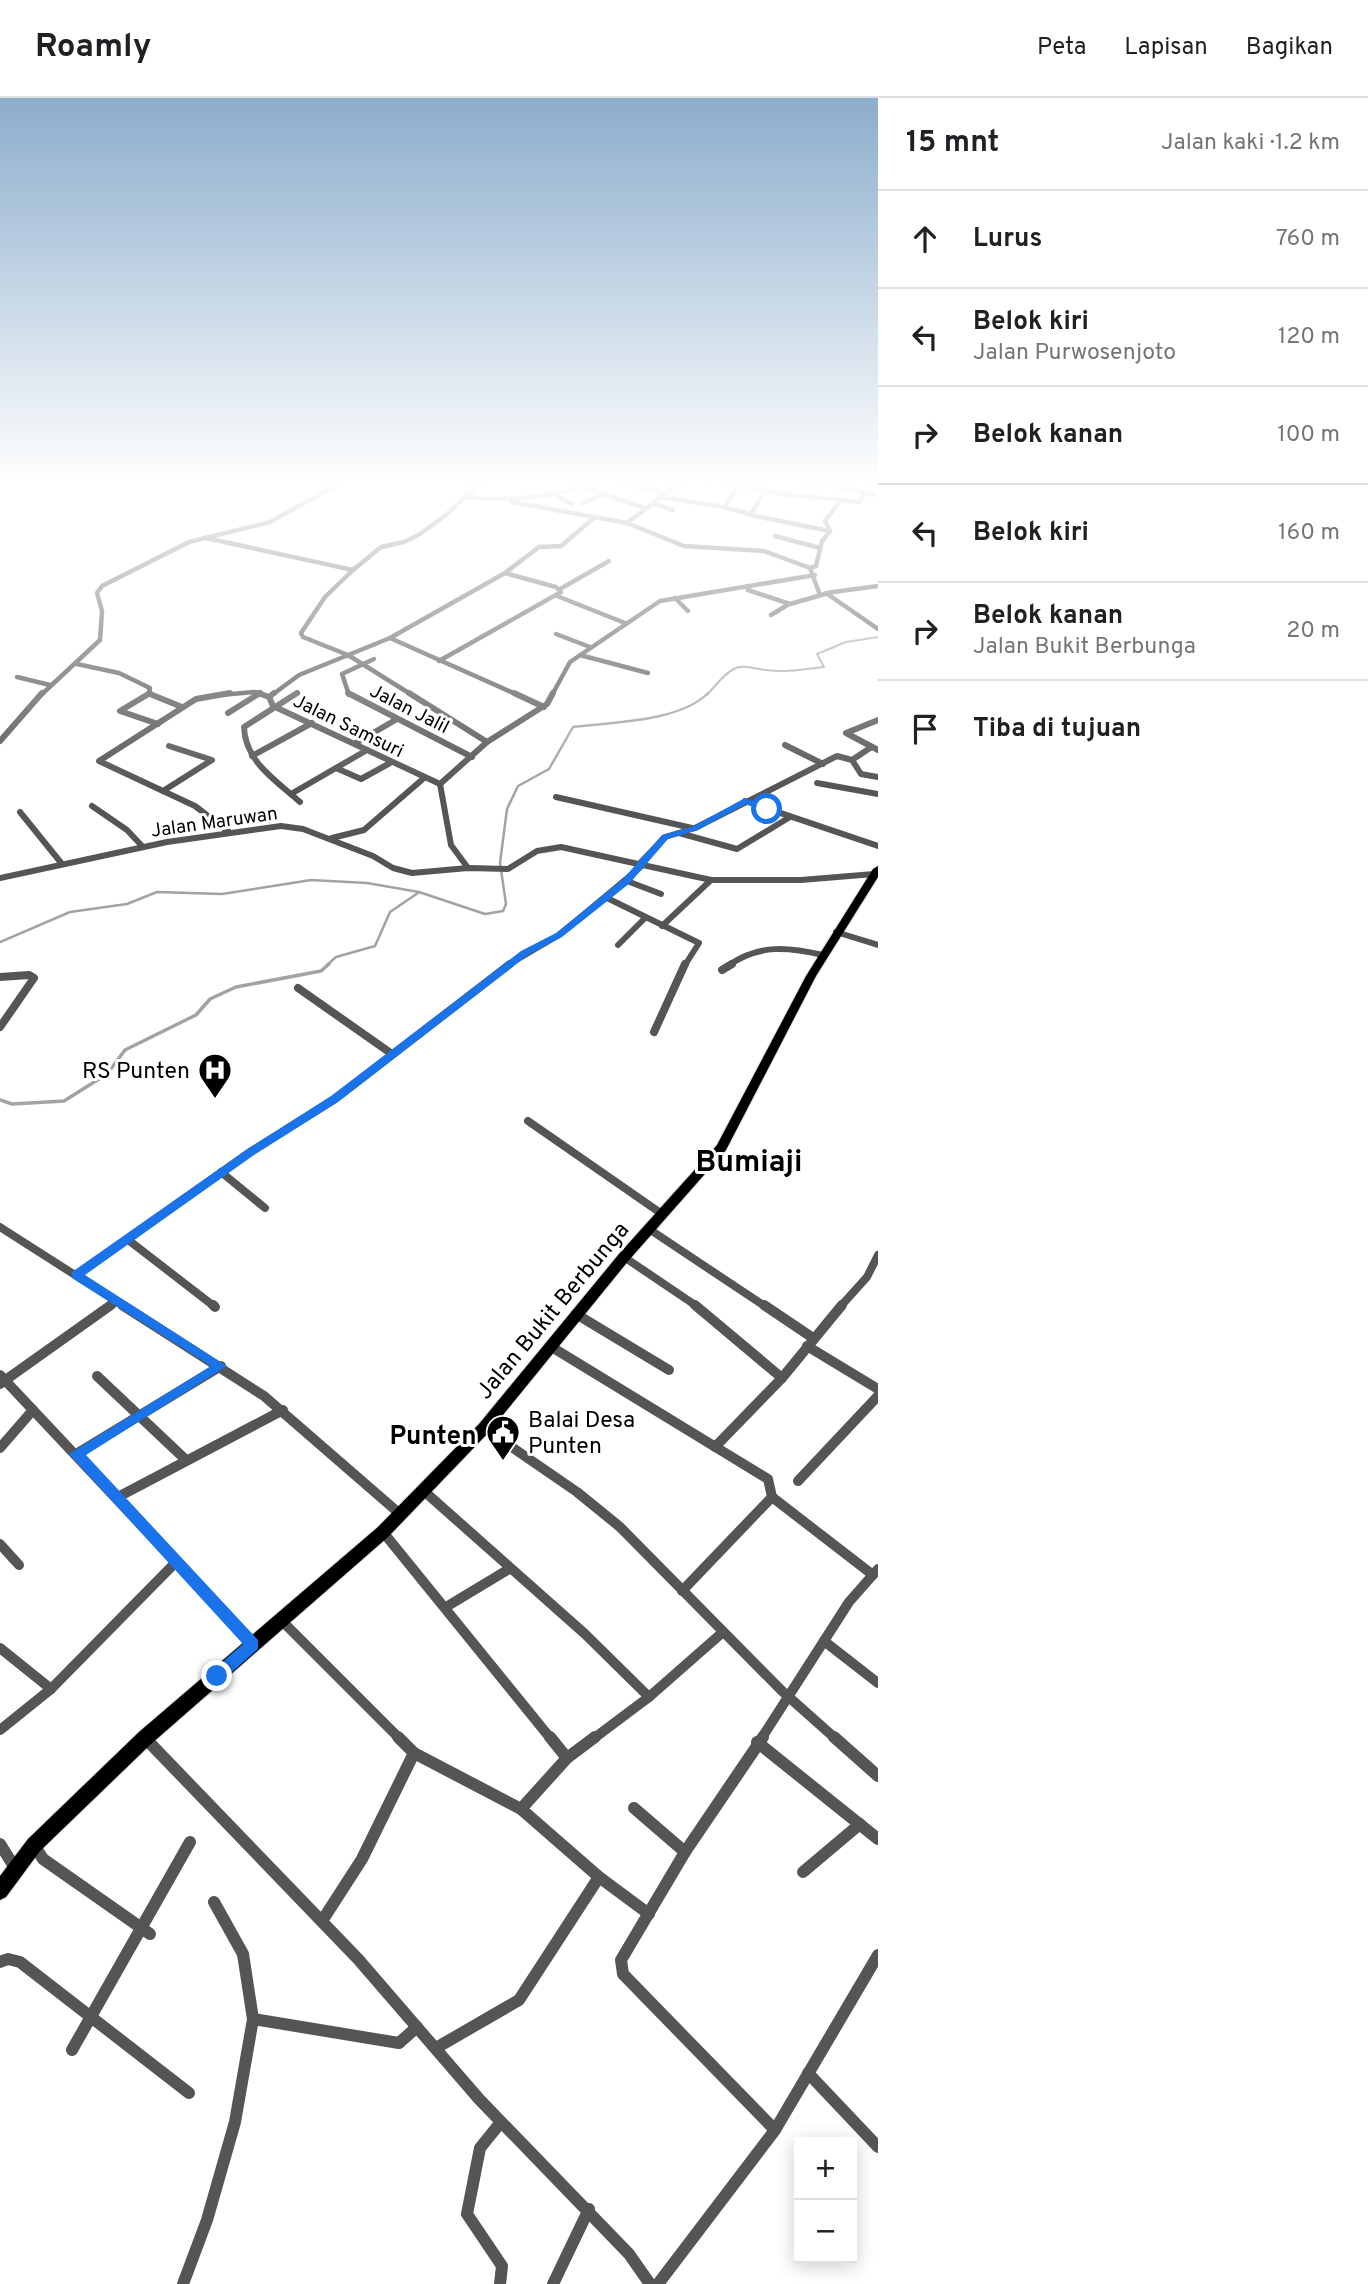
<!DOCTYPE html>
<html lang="id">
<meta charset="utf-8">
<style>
body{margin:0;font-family:Overpass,sans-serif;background:#f6f6f6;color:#202124}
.controls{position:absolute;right:21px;bottom:21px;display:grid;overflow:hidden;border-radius:0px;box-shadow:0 4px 18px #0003}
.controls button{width:63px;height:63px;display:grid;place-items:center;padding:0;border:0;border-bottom:2px solid #e0e0e0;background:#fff;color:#202124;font:35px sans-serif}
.stop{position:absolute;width:21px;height:21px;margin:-16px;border:5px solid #1a73e8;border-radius:50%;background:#fff}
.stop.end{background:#1a73e8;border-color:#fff;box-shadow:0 2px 7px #0008}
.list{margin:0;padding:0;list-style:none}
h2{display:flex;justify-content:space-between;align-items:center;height:91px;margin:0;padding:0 28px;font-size:30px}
h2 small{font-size:23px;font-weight:400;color:#757577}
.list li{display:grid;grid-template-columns:46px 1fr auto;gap:21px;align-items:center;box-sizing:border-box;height:98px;padding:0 28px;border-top:2px solid #e0e0e0}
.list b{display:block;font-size:26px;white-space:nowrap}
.list p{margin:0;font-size:23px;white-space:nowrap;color:#757577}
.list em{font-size:23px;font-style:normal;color:#757577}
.icon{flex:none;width:38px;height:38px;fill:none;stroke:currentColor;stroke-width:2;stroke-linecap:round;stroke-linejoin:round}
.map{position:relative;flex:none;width:878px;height:2186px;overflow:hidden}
header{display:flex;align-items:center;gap:42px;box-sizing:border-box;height:98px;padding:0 35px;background:#fff;border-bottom:2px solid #e0e0e0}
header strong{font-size:33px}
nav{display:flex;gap:38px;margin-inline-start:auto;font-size:24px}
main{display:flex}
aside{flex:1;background:#fff}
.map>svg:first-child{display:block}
</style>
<header>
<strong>Roamly</strong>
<nav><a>Peta</a><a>Lapisan</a><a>Bagikan</a></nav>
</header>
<main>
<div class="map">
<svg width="878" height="2186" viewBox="0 0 878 2186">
<rect width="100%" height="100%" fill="#fff"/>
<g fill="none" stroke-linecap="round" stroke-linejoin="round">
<!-- stream-far2 -->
<path stroke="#a3a3a3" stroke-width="2" d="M 707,597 C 743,554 737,573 784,573 C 797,573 811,570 824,569 L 817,556 L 846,544 L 878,539"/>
<!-- stream-far1 -->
<g stroke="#a3a3a3" stroke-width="2.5">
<path d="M 0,844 L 70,814 L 127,806 L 157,794 L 222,796 L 311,782 L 367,785 L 419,794 L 485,816 L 503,813 L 506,806 L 500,765 L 507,711 L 518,688 L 549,671 L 573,629 C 611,624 680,624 708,595"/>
<polyline points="327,867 336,859 375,848 390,814 418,795"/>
</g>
<!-- stream -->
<polyline stroke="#a3a3a3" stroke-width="3.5" points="0,1002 12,1006 64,1003 107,976 125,952 196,917 210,901 236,889 321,873 329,866"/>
<defs>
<polygon id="primary" points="878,768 878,779 816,878 726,1052 629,1162 489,1334 388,1439 151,1646 40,1753 6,1799 0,1802 0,1778 28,1741 139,1634 378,1429 479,1326 619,1156 717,1047 806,878 873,771"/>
</defs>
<!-- primary casing -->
<use href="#primary" stroke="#dbdbdb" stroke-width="2"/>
<!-- minor-far4 -->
<g stroke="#555" stroke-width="4.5">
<polyline points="612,383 666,395"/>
<polyline points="716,383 782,396 841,402 825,423 830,433 822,443 816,468 810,470"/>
<polyline points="796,383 865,394 871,383"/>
<polyline points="706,388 712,383"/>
<polyline points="583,389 645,410"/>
<polyline points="765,393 750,417 830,433"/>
<polyline points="553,396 572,406"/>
<path d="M 466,399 C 512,403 554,400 598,383"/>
<polyline points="660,399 724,409 739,387"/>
<polyline points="841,402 860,404 865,394 878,397"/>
<polyline points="512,404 627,425 684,448 764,453 810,470 820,497"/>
<polyline points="582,405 604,396"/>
<polyline points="652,405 673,412"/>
<polyline points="724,409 750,416"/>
<polyline points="627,425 682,383"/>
<polyline points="775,438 820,450"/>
<polyline points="206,440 353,472 325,499 301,535 303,539 348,557 412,597"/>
<polyline points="353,472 381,449 404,444 420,436 446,417 481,383"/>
<polyline points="878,488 826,495 878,531"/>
<polyline points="560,491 609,463"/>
<polyline points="748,492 790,506 825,496"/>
<polyline points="557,498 625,525"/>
<polyline points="675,500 688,513"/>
<polyline points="771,517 789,506"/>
<polyline points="556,536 590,549"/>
<polyline points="390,540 518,597"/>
<polyline points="580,557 648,575"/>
<polyline points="439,563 561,494 556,489 505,475"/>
<polyline points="77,566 119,575 150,590 148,597"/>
<polyline points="17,579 50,587"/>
<polyline points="150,596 153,597"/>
<polyline points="41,597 100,542 102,513 97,495 102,488 189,444 270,424 333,389 337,383"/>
<polyline points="220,597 254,594 263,597"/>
<polyline points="257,597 261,595"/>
<polyline points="272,597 299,577 390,540 505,475 539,449 561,448 595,419"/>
<polyline points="294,597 298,595"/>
<polyline points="349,597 342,576 374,561"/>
<polyline points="552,597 570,564 660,503 815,477"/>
</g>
<!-- minor-far3 -->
<g stroke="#555" stroke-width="6">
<polyline points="150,595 120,613 158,626"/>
<polyline points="258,595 269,599 273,608 440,686 487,644 547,606 553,595"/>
<path d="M 297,595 L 244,629 C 245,664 277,683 300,704"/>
<polyline points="348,595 472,659"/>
<polyline points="409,595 487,644"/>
<polyline points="514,595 544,609"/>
<polyline points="150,596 182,609"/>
<polyline points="269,599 274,595"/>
<polyline points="228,615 260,595"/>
<polyline points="878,622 846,635 878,652"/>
<polyline points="0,643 42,595"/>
<polyline points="356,645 397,621"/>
<polyline points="785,647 823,666"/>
<polyline points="252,658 312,625"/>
<polyline points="852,662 861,676 878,679"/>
<polyline points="336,670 361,681 390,665"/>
<polyline points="817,685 878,696"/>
<polyline points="440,686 451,747 468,770"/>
<polyline points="163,693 212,662 169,648"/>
<polyline points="291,696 367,652"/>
<polyline points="556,699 692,730"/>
<polyline points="745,703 878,748"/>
<polyline points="92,708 127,732 143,749"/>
<polyline points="20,714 62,766"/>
<polyline points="229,734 195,708 99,663 196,601 230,595"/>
<polyline points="679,735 737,751 790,719"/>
<polyline points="332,740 364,732 424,680"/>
<polyline points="640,765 665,739 695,730 837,658 852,662 870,650"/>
<polyline points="0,780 167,744 281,728 303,731 373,758 393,770 412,775 468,770 508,771 537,753 561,749 711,782 801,782 874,776"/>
<polyline points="627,783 661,796"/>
<polyline points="607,800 699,845 685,867"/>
<polyline points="662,828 711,782"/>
<polyline points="836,834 878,847"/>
<polyline points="618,847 645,820"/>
<polyline points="508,867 559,837 644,766"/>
<path d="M 729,867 C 760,846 788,849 823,857"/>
</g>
<!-- minor-far2 -->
<g stroke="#555" stroke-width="8">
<polyline points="722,872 732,866"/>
<polyline points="0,879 29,877 34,880 0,929"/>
<polyline points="298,890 392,956"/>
<polyline points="654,934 685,866"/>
<polyline points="528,1023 662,1116"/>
<polyline points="221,1074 265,1110"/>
<polyline points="0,1129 125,1209"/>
<polyline points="649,1131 766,1209"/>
<polyline points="127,1141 215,1209"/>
<polyline points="624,1159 698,1209"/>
<polyline points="77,1177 250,1054 335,1001 510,866"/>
<polyline points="109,1209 117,1203"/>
<polyline points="840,1209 867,1179 878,1157"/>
</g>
<!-- minor-far1 -->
<g stroke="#555" stroke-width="10">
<polyline points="122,1207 264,1298 400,1416"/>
<polyline points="213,1207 215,1209"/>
<polyline points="695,1207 782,1280"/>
<polyline points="764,1207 813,1240"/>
<polyline points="576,1216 669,1272"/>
<polyline points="550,1248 768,1381 772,1399 682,1493"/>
<polyline points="807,1248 878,1291"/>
<polyline points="0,1277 253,1546"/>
<polyline points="97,1278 186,1362"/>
<polyline points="0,1286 111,1207"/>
<polyline points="484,1330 577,1394 620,1429 782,1593 836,1641"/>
<polyline points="715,1349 782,1280 842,1207"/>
<polyline points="0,1350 33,1312"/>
<polyline points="76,1356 221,1268"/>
<polyline points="798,1383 878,1298"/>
<polyline points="425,1394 585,1536 649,1599"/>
<polyline points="118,1399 283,1312"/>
<polyline points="772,1399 873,1477"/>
<polyline points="383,1434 551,1641"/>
<polyline points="0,1446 19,1467"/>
<polyline points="446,1509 509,1471"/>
<polyline points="282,1523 400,1641"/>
<polyline points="824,1543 878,1585"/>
<polyline points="0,1550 51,1591"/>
<polyline points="0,1632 51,1591 176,1464"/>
<polyline points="593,1641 649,1599 723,1534"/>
<polyline points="761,1641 849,1504 878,1471"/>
</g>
<!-- minor -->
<g stroke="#555" stroke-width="12">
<polyline points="550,1639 567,1660"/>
<polyline points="763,1639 685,1754 621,1862 623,1876 775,2032"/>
<polyline points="834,1639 878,1678"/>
<polyline points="145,1640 358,1861 479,2001 629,2156 650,2186"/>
<polyline points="757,1644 878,1741"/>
<polyline points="414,1655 521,1711 599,1779 649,1816"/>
<polyline points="634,1710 685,1754"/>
<polyline points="521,1711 567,1660 595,1639"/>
<polyline points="0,1746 15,1770"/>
<polyline points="34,1747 43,1761 150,1836"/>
<polyline points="803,1774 860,1726"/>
<polyline points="214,1804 243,1856 253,1921"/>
<polyline points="322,1823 362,1761 414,1655 398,1639"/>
<polyline points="0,1864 8,1861 20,1864 189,1995"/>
<polyline points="436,1950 519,1902 599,1779"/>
<polyline points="72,1952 190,1744"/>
<polyline points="808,1975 878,2049"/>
<polyline points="183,2186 207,2122 235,2024 253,1921 399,1945 417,1929"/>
<polyline points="500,2186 502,2168 467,2116 480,2050 501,2024"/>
<polyline points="553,2186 589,2111"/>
<polyline points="658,2186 775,2032 878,1857"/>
</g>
<!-- primary -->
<use href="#primary" fill="#000" fill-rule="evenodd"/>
</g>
<!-- sky -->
<linearGradient id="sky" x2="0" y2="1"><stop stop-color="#8cadcc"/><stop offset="0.56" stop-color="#fff"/><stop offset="1" stop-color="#fff" stop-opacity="0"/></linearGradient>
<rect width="878" height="689" fill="url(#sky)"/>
<!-- route -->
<polygon fill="#1a73e8" points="745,700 772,711 767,713 746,706 698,732 668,741 630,785 562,839 528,857 338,1004 254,1057 85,1177 227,1268 86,1357 258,1542 258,1551 222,1583 212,1583 212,1573 243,1546 69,1356 211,1268 72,1180 72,1174 246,1052 331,998 521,853 556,835 623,781 662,737 692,729"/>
<!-- icons -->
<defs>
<symbol id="hospital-pin" viewBox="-11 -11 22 30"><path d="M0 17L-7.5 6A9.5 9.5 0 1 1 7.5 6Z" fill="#000" stroke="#fff"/><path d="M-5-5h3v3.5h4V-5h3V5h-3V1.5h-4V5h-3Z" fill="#fff"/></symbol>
<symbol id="civic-pin" viewBox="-11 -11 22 30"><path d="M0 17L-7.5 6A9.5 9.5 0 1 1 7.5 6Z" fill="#000" stroke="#fff"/><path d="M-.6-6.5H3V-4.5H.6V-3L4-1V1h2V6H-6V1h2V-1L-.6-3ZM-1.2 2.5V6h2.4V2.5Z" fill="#fff"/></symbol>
</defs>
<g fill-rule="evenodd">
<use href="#hospital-pin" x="196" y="953" width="38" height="52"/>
<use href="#civic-pin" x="484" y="1315" width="38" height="52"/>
</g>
<g text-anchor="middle" stroke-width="6" stroke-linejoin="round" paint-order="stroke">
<!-- far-street labels -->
<g font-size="19" fill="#000" stroke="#fff">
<text transform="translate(410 610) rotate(27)" y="7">Jalan Jalil</text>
<text transform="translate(349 627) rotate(26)" y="7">Jalan Samsuri</text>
<text transform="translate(214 723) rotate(-8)" y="7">Jalan Maruwan</text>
</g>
<!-- poi labels -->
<g font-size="23" fill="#000" stroke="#fff" text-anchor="end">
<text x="190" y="980">RS Punten</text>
<text x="528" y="1329" text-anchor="start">Balai Desa<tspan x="528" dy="26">Punten</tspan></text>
</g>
<!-- street labels -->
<g font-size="23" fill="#000" stroke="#fff">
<text transform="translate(552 1212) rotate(-50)" y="8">Jalan Bukit Berbunga</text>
</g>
<!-- quarter labels -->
<g font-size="26" font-weight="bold" fill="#000" stroke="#fff">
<text x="433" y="1346">Punten</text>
</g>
<!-- district labels -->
<g font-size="30" font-weight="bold" fill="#000" stroke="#fff">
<text x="749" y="1073">Bumiaji</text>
</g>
</g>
</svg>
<div class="controls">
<button>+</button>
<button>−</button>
</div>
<div class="stop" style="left:767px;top:711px"></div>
<div class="stop end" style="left:217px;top:1578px"></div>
</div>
<aside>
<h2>15 mnt<small>Jalan kaki · 1.2 km</small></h2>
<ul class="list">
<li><svg class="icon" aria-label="ahead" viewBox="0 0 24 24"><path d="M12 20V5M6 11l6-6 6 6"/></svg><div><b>Lurus</b></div><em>760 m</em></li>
<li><svg class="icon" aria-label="left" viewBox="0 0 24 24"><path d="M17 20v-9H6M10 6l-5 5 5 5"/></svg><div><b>Belok kiri</b><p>Jalan Purwosenjoto</p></div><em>120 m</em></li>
<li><svg class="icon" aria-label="right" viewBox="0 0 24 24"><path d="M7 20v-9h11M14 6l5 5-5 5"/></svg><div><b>Belok kanan</b></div><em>100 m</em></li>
<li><svg class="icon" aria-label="left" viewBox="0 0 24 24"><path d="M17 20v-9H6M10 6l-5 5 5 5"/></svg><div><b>Belok kiri</b></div><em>160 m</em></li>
<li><svg class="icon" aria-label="right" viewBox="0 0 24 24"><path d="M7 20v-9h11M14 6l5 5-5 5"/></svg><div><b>Belok kanan</b><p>Jalan Bukit Berbunga</p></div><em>20 m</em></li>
<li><svg class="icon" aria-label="arrive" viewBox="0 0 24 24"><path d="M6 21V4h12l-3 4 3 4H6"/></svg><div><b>Tiba di tujuan</b></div></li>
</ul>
</aside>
</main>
